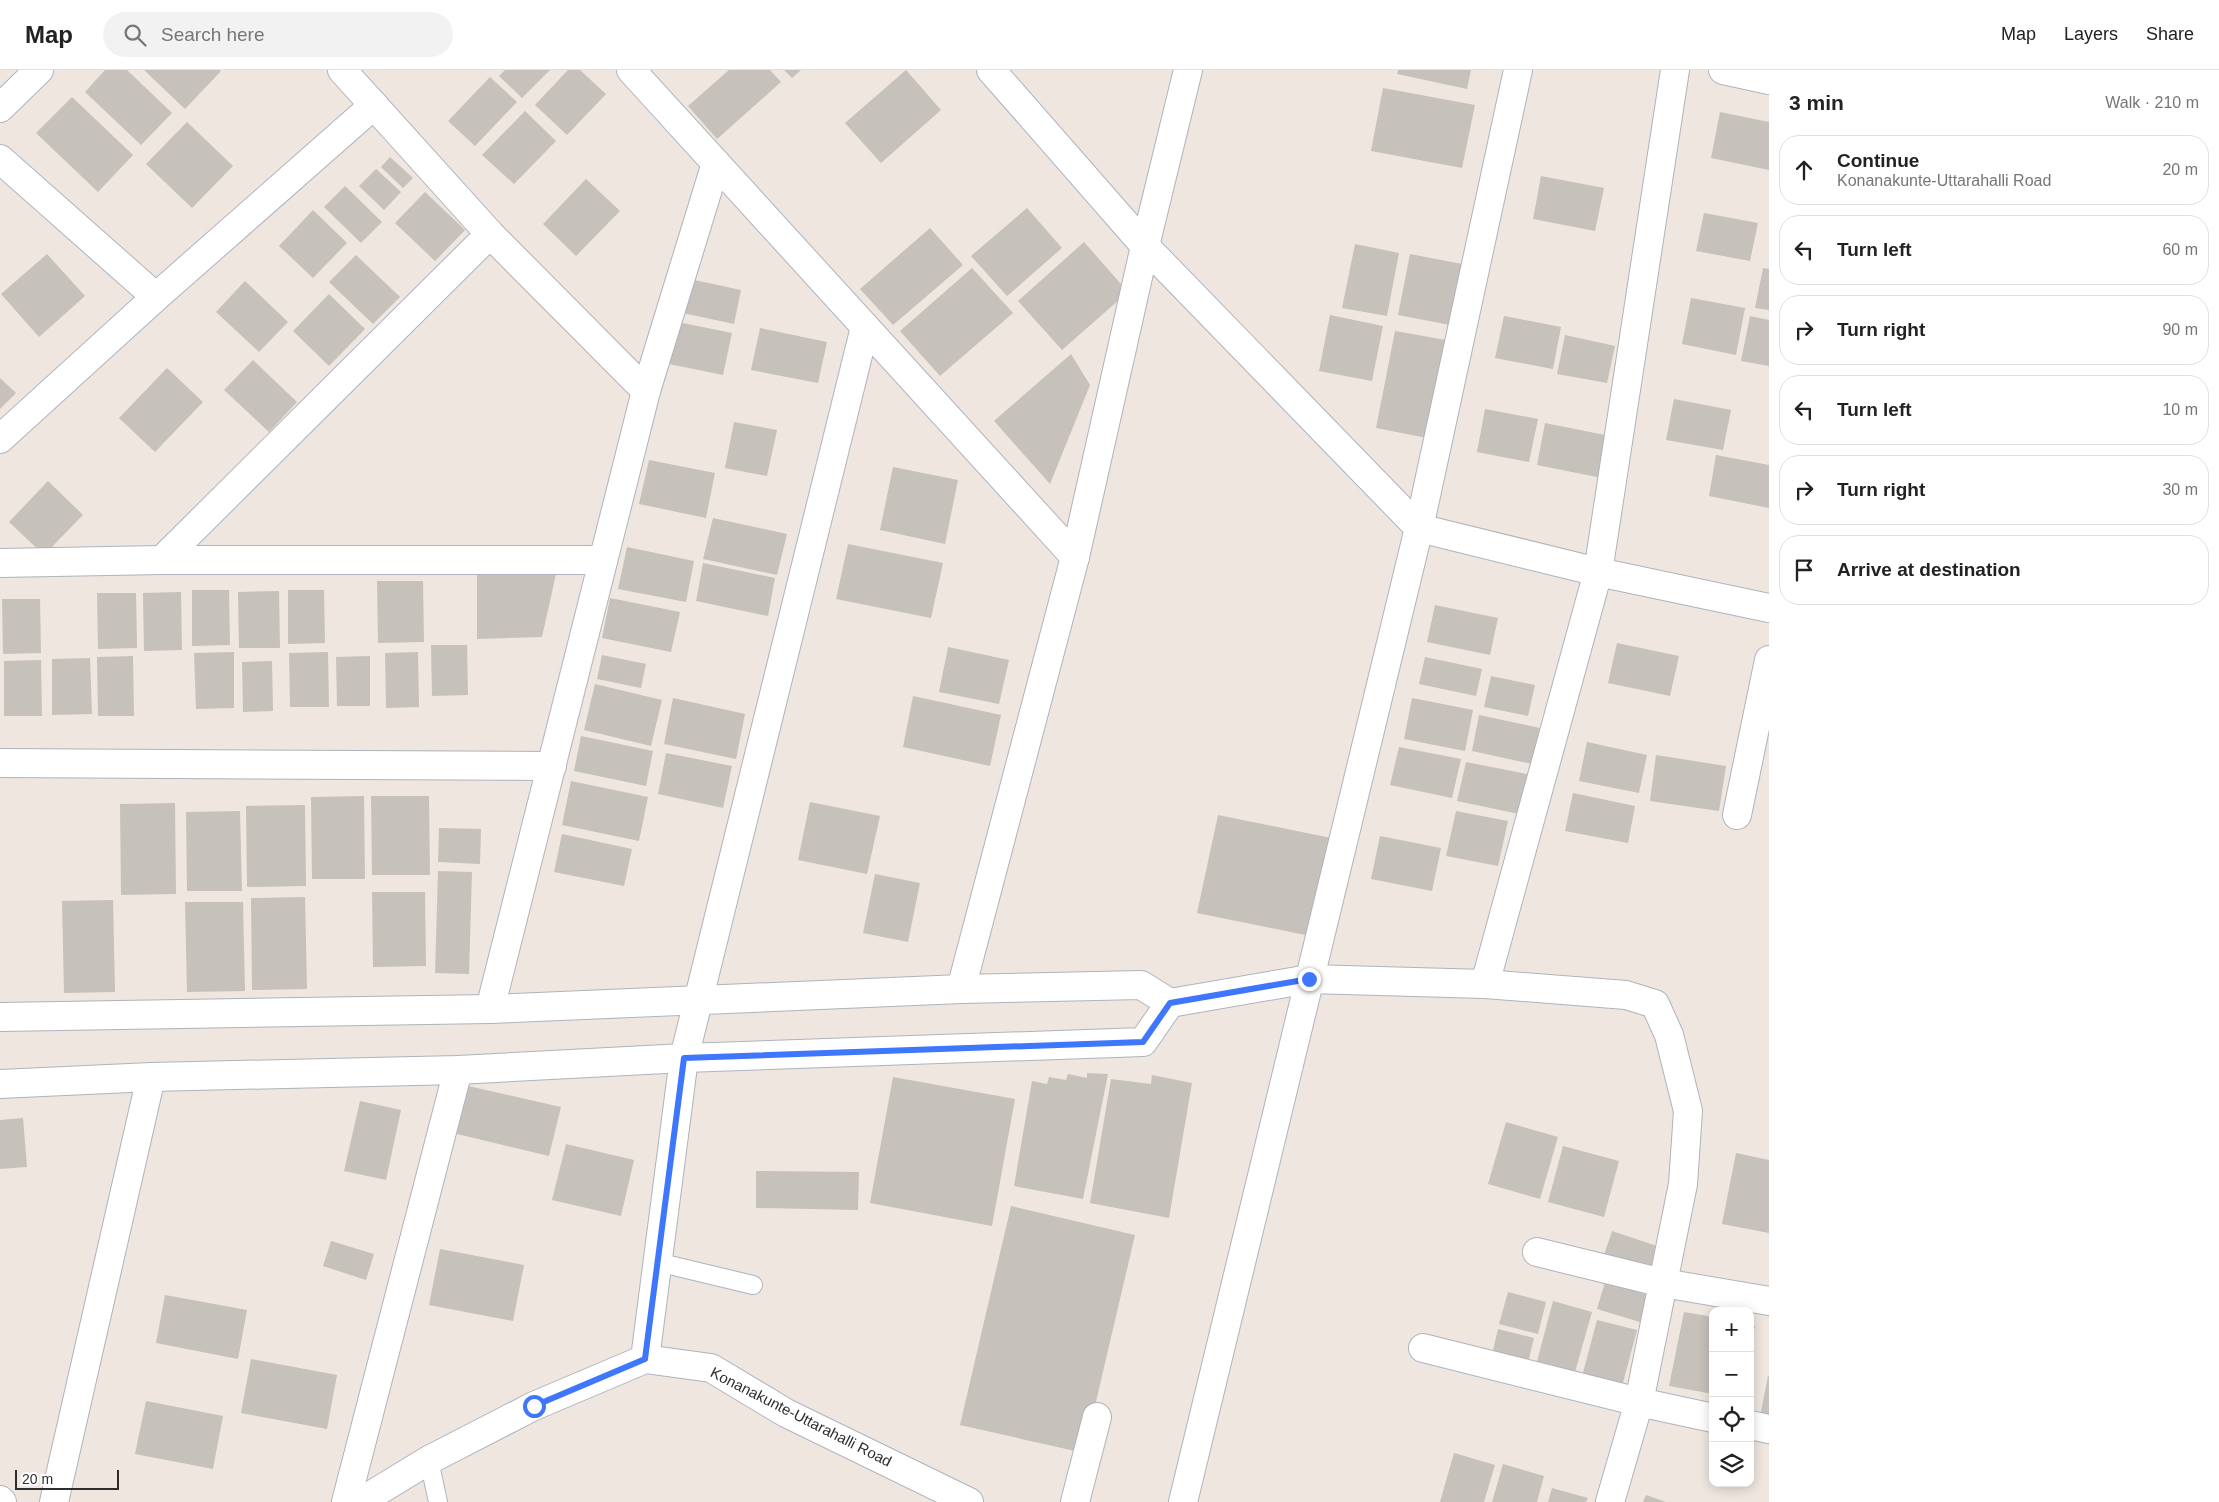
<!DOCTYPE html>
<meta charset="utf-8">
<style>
body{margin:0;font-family:Helvetica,sans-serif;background:#f2f2f2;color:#222}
.controls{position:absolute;right:15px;bottom:15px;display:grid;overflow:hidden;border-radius:10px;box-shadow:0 2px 12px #0003}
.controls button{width:45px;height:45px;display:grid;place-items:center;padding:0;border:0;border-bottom:1px solid #e0e0e0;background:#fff;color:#222;font:25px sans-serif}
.scale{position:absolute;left:15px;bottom:12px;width:104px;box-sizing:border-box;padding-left:5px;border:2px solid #2d2d2d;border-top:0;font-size:14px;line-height:18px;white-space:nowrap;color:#2d2d2d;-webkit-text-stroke:4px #fff;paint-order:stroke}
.stop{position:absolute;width:15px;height:15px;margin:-11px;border:4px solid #3e76fd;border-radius:50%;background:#fff}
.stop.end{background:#3e76fd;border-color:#fff;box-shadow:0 1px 5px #0008}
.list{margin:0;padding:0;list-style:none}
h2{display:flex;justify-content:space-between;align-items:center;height:65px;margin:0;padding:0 20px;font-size:21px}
h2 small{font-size:16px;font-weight:400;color:#767676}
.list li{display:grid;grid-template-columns:32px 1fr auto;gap:15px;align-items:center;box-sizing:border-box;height:70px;margin:0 10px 10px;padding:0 10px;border:1px solid #e0e0e0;border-radius:20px}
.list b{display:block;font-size:19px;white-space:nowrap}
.list p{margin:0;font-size:16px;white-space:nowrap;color:#767676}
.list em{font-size:16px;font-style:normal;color:#767676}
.icon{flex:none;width:28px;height:28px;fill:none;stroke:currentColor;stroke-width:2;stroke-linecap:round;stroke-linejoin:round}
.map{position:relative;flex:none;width:1769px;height:1432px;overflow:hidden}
header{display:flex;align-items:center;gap:30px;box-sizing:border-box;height:70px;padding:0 25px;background:#fff;border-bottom:1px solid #e0e0e0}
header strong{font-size:24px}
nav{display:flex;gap:28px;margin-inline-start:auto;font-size:18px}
.search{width:350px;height:45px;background:#f2f2f2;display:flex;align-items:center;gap:12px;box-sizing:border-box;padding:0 18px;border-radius:28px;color:#767676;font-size:19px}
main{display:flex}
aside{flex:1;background:#fff}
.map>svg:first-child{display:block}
</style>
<header>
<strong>Map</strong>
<div class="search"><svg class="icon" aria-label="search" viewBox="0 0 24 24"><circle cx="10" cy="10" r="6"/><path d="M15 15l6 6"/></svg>Search here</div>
<nav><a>Map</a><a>Layers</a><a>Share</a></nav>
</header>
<main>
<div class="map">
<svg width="1769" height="1432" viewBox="0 0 1769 1432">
<rect width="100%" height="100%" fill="#eee6df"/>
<!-- building -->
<g fill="#c7c1bb">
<polygon points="105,0 127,0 172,43 141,75 85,22"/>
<polygon points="144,0 219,0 221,1 185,39"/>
<polygon points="505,0 550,0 522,28 499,6"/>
<polygon points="568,0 580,0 606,24 567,65 535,35"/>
<polygon points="729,0 770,0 781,12 717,69 688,36"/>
<polygon points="784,0 801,0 792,8"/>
<polygon points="906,0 941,40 881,93 845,53"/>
<polygon points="1398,0 1471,0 1467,19 1397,4"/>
<polygon points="490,7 517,32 475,76 448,51"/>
<polygon points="1383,18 1475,35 1462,98 1371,81"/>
<polygon points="72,27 133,85 98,122 36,63"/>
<polygon points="525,41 556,71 514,114 482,85"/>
<polygon points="1720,42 1769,52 1769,100 1711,88"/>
<polygon points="187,52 233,96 192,138 146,94"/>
<polygon points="390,87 413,108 403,118 381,97"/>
<polygon points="376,99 401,122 384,140 359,116"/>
<polygon points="1541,106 1604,118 1595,161 1533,149"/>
<polygon points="586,109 620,141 576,186 543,154"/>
<polygon points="345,116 382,152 361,173 324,137"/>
<polygon points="425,122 465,160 435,191 395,153"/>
<polygon points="1027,138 1062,178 1007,226 971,186"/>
<polygon points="313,140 347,173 313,208 279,176"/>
<polygon points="1704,143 1758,153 1750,191 1696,181"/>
<polygon points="930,158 963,195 893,255 860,219"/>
<polygon points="1084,172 1128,222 1062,280 1018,231"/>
<polygon points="1355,174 1399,183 1387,246 1342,238"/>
<polygon points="47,184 85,226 39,267 1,224"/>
<polygon points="1410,184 1462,194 1450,255 1398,245"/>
<polygon points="356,185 400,227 373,254 329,212"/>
<polygon points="972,198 1013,243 940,306 900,261"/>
<polygon points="1763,198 1769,199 1769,240 1755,238"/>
<polygon points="685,208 741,220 734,254 678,242"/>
<polygon points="245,211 288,252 259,282 216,242"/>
<polygon points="329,224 365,259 329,296 293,261"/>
<polygon points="1691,228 1745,238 1736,285 1682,274"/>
<polygon points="1330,245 1383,256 1372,311 1319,301"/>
<polygon points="1504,246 1561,257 1553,299 1495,288"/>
<polygon points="1750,246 1769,250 1769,296 1741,291"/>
<polygon points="673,251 732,263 723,305 664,293"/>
<polygon points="760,258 827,272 818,313 751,300"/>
<polygon points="1395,261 1446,270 1427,368 1376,358"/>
<polygon points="1565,265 1615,276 1607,313 1557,304"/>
<polygon points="1071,284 1090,315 1050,414 994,351"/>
<polygon points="253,290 297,332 269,362 224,320"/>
<polygon points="167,298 203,332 155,382 119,348"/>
<polygon points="0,308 16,323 0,339"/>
<polygon points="1674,329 1731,340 1723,380 1666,370"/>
<polygon points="1485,339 1538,349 1529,392 1477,382"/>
<polygon points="734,352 777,360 767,406 725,398"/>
<polygon points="1545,353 1610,366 1602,408 1537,395"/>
<polygon points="1716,385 1769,395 1769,438 1709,426"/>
<polygon points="649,390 715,403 706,448 639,434"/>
<polygon points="893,397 958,410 945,474 880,460"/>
<polygon points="48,411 83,445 44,485 9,452"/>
<polygon points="713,448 787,464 777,505 703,489"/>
<polygon points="848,474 943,493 931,548 836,529"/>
<polygon points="627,477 694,491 686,532 618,519"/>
<polygon points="703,493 775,508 768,546 696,531"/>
<polygon points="556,504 542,567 477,569 477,505"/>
<polygon points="377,511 423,511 424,572 378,573"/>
<polygon points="192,520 229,520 230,575 192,576"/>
<polygon points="288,520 324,520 325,573 288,574"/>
<polygon points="279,521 280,578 239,578 238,522"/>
<polygon points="181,522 182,580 144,581 143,523"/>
<polygon points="97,523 136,523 137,578 98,579"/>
<polygon points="610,528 680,542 671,582 602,568"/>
<polygon points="2,529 40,529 41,583 3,584"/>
<polygon points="1435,535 1498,548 1490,585 1427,572"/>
<polygon points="1617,573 1679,586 1670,626 1608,613"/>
<polygon points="431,575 467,575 468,625 432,626"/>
<polygon points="948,577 1009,590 999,634 939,622"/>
<polygon points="234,582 234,638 196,639 194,583"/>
<polygon points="328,582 329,637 290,637 289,583"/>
<polygon points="418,582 419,637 386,638 385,583"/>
<polygon points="602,585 646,594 641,618 597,609"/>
<polygon points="133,586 134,646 98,646 97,587"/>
<polygon points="370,586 370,636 337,636 336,587"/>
<polygon points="1425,587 1482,599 1476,626 1419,614"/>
<polygon points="90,588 92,644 52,645 52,589"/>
<polygon points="41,590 42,646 4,646 4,591"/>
<polygon points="272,591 273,641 243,642 242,592"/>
<polygon points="1491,606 1535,615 1528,646 1484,637"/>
<polygon points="595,614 662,630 651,676 584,660"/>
<polygon points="913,626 1001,645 990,696 903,677"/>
<polygon points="673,628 745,644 736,689 664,674"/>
<polygon points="1412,628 1473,640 1465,681 1404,669"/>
<polygon points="1479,645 1540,658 1532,694 1472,681"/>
<polygon points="581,666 653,681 646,716 574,701"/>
<polygon points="1587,672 1647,685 1639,723 1579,711"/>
<polygon points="1399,677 1461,689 1452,728 1390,715"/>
<polygon points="666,683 732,696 723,738 658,724"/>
<polygon points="1656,685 1726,696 1719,741 1650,731"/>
<polygon points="1466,692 1527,704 1519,744 1457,731"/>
<polygon points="571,711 648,727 639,771 562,755"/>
<polygon points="1573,723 1635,736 1628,773 1565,761"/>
<polygon points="364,726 365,809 312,809 311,727"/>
<polygon points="371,726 429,726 430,805 372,805"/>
<polygon points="810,732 880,746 867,804 798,790"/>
<polygon points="175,733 176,824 121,825 120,734"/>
<polygon points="305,735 306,816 247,817 246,736"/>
<polygon points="240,741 242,821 187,821 186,742"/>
<polygon points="1456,741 1508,751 1498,796 1446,786"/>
<polygon points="1218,745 1331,768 1310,866 1197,843"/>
<polygon points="439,758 481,759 480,794 438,792"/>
<polygon points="562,764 632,779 624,816 554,802"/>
<polygon points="1380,766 1441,778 1432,821 1371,809"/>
<polygon points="438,801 472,802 469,904 435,903"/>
<polygon points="875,804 920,813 908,872 863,863"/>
<polygon points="372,822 425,822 426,896 373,897"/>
<polygon points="305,827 307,919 252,920 251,828"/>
<polygon points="113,830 115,922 64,923 62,831"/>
<polygon points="185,832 243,832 245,921 187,922"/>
<polygon points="1087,1003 1108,1004 1083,1129 1014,1116 1032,1011 1047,1014 1049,1007 1066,1010 1068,1004 1087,1008"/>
<polygon points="1152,1005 1192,1013 1169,1148 1090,1133 1111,1009 1151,1014"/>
<polygon points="893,1007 1015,1029 992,1156 870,1133"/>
<polygon points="464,1015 561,1037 549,1086 453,1063"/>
<polygon points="360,1031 401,1040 386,1110 344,1101"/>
<polygon points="23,1048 27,1097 0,1099 0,1050"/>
<polygon points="1506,1052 1558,1067 1540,1129 1488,1114"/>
<polygon points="566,1074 634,1090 621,1146 552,1130"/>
<polygon points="1563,1076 1619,1091 1604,1147 1548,1132"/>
<polygon points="1736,1083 1769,1090 1769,1163 1722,1154"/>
<polygon points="756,1101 859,1102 858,1140 756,1138"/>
<polygon points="1011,1136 1135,1165 1084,1383 960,1355"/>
<polygon points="1612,1161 1660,1177 1651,1204 1603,1188"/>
<polygon points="331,1171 374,1184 366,1210 323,1196"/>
<polygon points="440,1179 524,1195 513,1251 429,1235"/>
<polygon points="1605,1212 1651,1226 1643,1253 1597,1239"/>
<polygon points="1508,1222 1546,1232 1538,1264 1499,1254"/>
<polygon points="165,1225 247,1240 238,1289 156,1273"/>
<polygon points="1553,1231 1592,1242 1573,1309 1535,1299"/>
<polygon points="1684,1242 1713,1247 1713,1324 1669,1316"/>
<polygon points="1597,1250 1637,1260 1620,1324 1580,1314"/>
<polygon points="1750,1255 1755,1256 1751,1274 1750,1274"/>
<polygon points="1498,1259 1534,1268 1527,1297 1491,1289"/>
<polygon points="251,1289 337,1305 327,1359 241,1343"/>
<polygon points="1768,1306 1769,1306 1769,1354 1759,1352"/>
<polygon points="146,1331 223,1346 213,1399 135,1384"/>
<polygon points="1454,1383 1495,1395 1484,1432 1440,1432"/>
<polygon points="1503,1394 1544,1406 1537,1432 1492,1432"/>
<polygon points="1552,1418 1588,1428 1586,1432 1548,1432"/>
<polygon points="1646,1425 1666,1432 1643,1432"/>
</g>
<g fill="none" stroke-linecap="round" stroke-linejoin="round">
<defs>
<g id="service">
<polyline points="657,1192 753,1215"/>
<polyline points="429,1390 438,1432"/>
</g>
<g id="minor">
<polyline points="342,0 490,164 646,321"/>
<polyline points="631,0 1075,487"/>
<polyline points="991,0 1145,176 1419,458 1598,502 1769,538"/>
<polyline points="1723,0 1769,10"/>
<polyline points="0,38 39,0"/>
<polyline points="0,89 156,227"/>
<polyline points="0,369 156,227 374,35"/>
<polyline points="162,490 490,164"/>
<polyline points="0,493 162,490 603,490"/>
<polyline points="0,693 552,696"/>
<polyline points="1737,745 1769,590"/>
<polyline points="1485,914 1598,502 1675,0"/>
<polyline points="961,919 1075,487 1145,176 1188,0"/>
<polyline points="490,939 646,321 716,93"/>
<polyline points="0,947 490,939 961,919 1141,915 1170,933 1309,909 1485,914 1626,925 1655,934 1669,965 1688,1041 1683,1114 1639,1332 1610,1432"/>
<polyline points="0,1014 151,1007 458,1000 684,988 1143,972 1170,933"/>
<polyline points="1537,1182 1663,1213 1769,1231"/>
<polyline points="1423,1278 1639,1332 1713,1348"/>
<polyline points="645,1289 684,988 865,257"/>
<polyline points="1750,1355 1769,1359"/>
<polyline points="0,1430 2,1432"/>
<polyline points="54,1432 151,1007"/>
<polyline points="346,1432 458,1000"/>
<polyline points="1075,1432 1097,1347"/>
<polyline points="1183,1432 1419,458 1518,0"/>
</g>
<polyline id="secondary" points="360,1432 429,1390 534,1336 645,1289 711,1298 786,1343 969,1432"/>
</defs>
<!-- service casing -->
<use href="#service" stroke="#afb3bd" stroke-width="20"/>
<!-- minor casing -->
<use href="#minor" stroke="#afb3bd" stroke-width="30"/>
<!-- secondary casing -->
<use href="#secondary" stroke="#afb3bd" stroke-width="30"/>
<!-- service -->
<use href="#service" stroke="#fff" stroke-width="18"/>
<!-- minor -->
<use href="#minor" stroke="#fff" stroke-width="28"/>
<!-- secondary -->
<use href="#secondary" stroke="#fff" stroke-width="28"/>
</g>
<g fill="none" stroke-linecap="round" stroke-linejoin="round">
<!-- route -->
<polyline stroke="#3e76fd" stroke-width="6" points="534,1336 645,1289 684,988 1143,972 1170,933 1309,909"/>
</g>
<g text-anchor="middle" stroke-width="4" stroke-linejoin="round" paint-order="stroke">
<!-- street labels -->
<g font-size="15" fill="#2d2d2d" stroke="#fff">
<text transform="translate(801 1347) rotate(27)" y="5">Konanakunte-Uttarahalli Road</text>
</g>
</g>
</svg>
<div class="controls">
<button>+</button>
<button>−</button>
<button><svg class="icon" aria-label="locate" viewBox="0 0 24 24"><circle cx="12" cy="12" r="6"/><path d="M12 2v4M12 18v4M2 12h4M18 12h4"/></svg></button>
<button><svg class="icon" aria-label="layers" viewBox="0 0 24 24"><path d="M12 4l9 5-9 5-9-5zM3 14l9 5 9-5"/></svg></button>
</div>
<div class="scale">20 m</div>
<div class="stop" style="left:534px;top:1336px"></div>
<div class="stop end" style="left:1309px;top:909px"></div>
</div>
<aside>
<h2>3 min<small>Walk · 210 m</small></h2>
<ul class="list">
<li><svg class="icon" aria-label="ahead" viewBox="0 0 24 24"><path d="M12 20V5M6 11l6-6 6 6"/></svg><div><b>Continue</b><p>Konanakunte-Uttarahalli Road</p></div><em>20 m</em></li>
<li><svg class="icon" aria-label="left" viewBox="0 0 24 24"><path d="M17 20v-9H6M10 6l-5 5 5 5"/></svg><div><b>Turn left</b></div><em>60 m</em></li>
<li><svg class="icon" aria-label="right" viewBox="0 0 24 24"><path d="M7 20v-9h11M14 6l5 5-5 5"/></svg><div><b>Turn right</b></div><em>90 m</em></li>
<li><svg class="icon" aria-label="left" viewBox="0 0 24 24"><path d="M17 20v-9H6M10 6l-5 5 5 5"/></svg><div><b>Turn left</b></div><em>10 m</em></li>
<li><svg class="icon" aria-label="right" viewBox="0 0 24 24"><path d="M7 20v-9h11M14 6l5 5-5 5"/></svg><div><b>Turn right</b></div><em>30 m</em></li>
<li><svg class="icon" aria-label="arrive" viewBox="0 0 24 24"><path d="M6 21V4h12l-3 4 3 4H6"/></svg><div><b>Arrive at destination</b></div></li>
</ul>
</aside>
</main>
